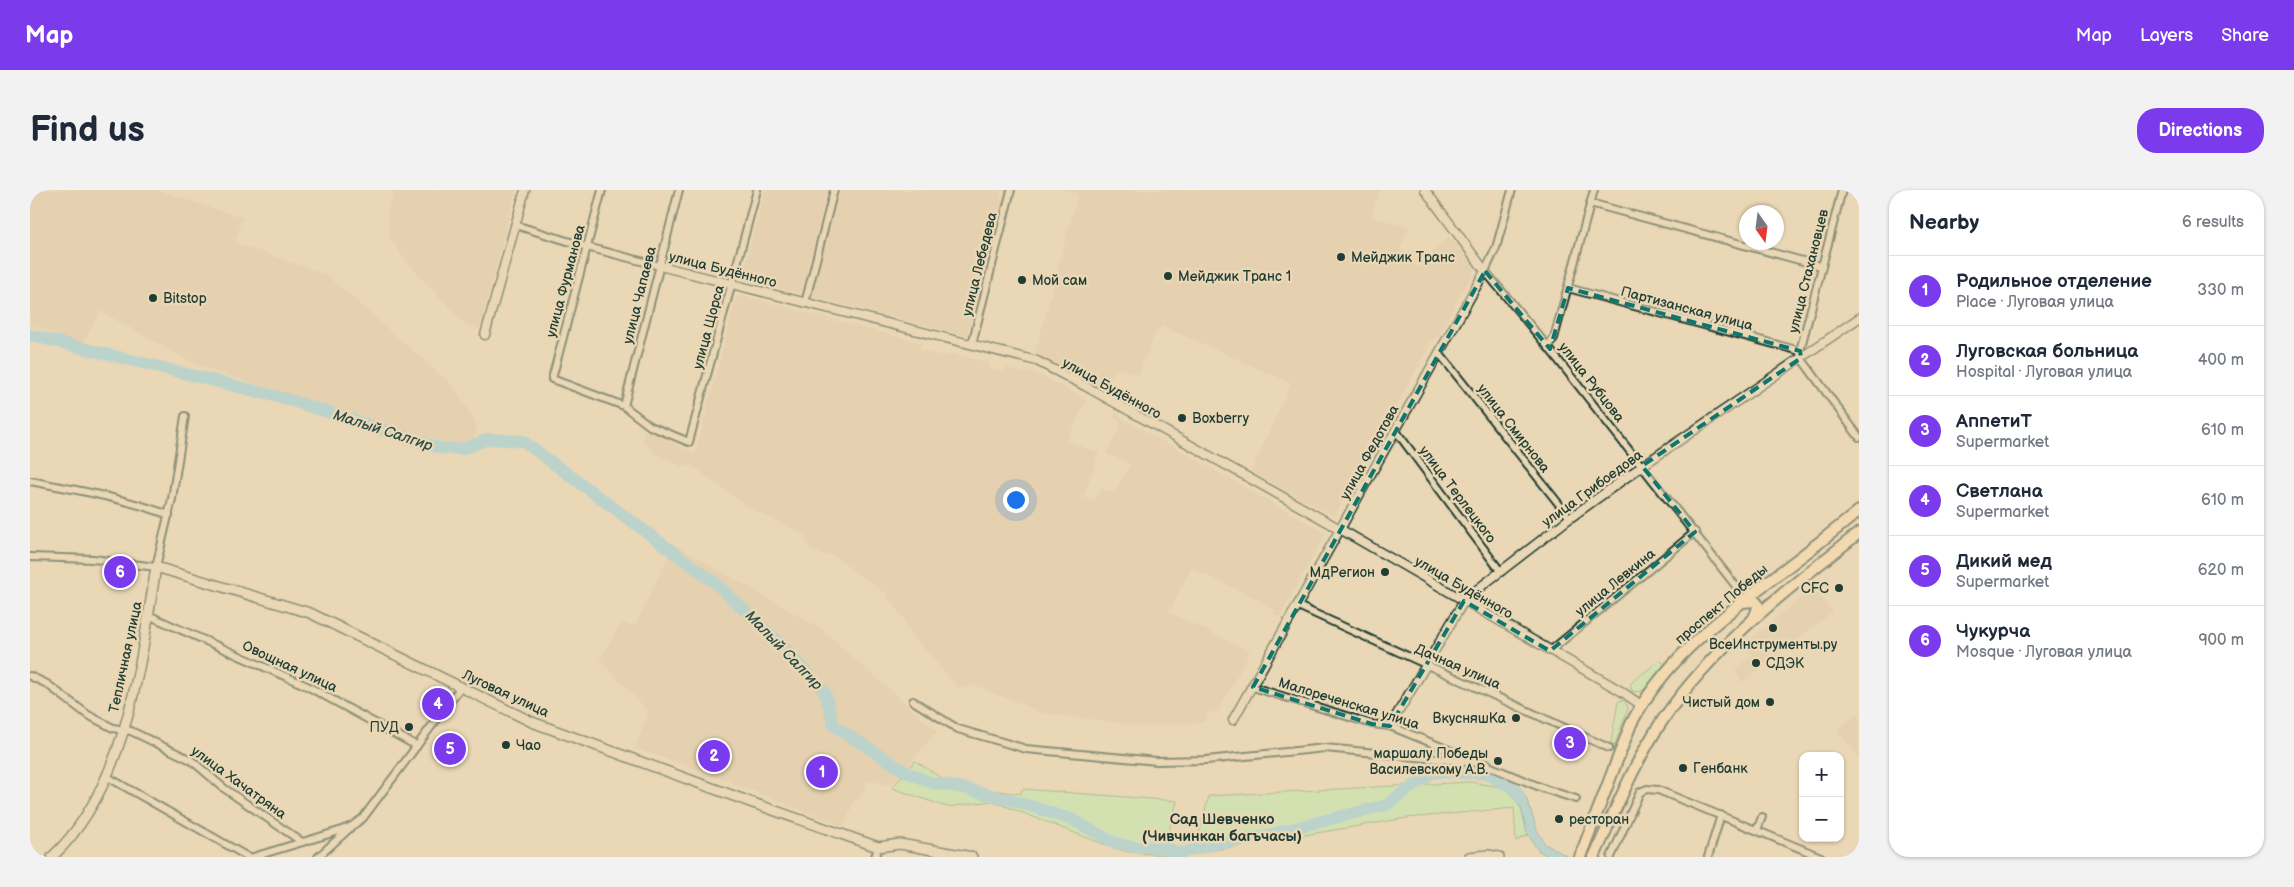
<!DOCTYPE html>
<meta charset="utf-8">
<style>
body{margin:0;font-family:"Balsamiq Sans",sans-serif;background:#f2f2f3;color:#1f2937}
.controls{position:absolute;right:15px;bottom:15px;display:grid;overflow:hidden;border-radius:10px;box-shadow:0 1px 4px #0004}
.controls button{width:45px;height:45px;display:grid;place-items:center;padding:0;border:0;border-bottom:1px solid #e0e1e3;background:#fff;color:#1f2937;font:25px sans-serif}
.compass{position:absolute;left:1709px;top:15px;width:45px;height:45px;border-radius:50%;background:#fff;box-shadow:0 1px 4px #0004;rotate:166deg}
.you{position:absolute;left:985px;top:309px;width:18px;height:18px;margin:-12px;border:4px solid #fff;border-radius:50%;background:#1a73e8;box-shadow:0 0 0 8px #1a73e833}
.badge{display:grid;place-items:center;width:32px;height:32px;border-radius:50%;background:#7c3aed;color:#fff;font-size:16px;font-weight:700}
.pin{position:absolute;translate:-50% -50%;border:2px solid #fff;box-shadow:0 1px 5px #0006}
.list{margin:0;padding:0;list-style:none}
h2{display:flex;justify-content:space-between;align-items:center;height:65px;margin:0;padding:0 20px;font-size:21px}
h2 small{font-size:16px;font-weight:400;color:#747a83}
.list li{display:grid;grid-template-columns:32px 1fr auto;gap:15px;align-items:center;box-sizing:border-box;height:70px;padding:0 20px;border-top:1px solid #e0e1e3}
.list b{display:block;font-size:19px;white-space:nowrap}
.list p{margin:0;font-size:16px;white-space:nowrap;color:#747a83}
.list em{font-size:16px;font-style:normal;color:#747a83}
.map{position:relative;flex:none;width:1829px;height:667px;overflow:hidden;border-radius:20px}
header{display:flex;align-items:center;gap:30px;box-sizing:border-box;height:70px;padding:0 25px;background:#7c3aed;color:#fff}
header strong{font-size:24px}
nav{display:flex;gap:28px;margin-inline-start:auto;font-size:18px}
.intro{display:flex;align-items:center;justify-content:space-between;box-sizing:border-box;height:120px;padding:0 30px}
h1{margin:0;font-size:35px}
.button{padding:12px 22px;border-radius:20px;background:#7c3aed;color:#fff;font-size:18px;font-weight:700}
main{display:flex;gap:30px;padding:0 30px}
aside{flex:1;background:#fff;border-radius:20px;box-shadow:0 1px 4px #0004}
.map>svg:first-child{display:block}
</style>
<header>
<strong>Map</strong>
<nav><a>Map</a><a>Layers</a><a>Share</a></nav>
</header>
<div class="intro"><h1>Find us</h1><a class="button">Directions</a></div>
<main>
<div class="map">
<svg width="1829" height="667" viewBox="0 0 1829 667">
<rect width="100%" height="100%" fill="#ead7b5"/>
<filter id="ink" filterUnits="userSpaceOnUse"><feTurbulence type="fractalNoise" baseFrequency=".02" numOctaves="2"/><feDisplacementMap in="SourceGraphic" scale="10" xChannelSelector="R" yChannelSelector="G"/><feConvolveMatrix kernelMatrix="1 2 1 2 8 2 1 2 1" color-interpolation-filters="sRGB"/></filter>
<g filter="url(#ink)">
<!-- built -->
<g fill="#e1c9a9">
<polygon points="0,0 127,0 212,28 205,53 295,84 424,197 447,235 445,247 433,257 398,247 395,249 169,176 70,121 52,155 0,134"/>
<polygon points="364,0 486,0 450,138 435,134 376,71 360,48 357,24"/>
<polygon points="735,0 797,0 783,60 770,104 712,89"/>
<polygon points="810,0 971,0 970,5 973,6 937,146 782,107"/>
<polygon points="1034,0 1350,0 1341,26 1349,30 1352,29 1368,36 1370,33 1379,38 1370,58 1378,71 1388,78 1419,46 1422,51 1425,50 1445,79 1408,146 1402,151 1304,326 1221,282 1261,193 1132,136 1126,141 1108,185 1091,178 1078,187 1074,195 1041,183 1005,163 1048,4"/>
<polygon points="713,106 892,153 890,160 919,167 920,163 959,173 958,178 975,182 976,178 999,184 1001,180 1048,205 1056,210 1037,251 1069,263 1053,307 1064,311 1071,299 1084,303 1101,274 1076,264 1090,237 1090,232 1083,228 1085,224 1296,343 1250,427 1244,424 1246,421 1227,409 1161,378 1139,422 1220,462 1187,523 1181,521 1174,532 1110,536 1013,523 944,495 936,498 931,495 928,498 874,435 876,433 865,415 857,409 859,406 801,364 794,366 780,359 774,345 718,317 661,275 651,276 626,264 612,249 618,236 648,255 665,263 705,113 707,108"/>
<polygon points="644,354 791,439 907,541 861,595 838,591 829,608 824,610 814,637 683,585 605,558 619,522 570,470 591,433 605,436"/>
<polygon points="1783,398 1803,421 1713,492 1705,481 1722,465 1715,454"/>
<polygon points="1829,522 1829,567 1807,541"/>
</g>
<!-- green -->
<g fill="#b9edae" stroke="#6c9571">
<polygon points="1630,470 1635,475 1618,497 1609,502 1602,501 1600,495 1602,492"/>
<polygon points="1592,510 1596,513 1598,519 1584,556 1581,552 1588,512"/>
<polygon points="885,571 922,595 991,604 992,599 1147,611 1136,652 1151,658 1166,655 1179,606 1440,592 1477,598 1491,618 1498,645 1486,651 1484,618 1376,628 1149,666 1098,662 1084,658 962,611 917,617 862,598"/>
</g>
<!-- water -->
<polygon fill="#86cee7" stroke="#5d949f" points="1483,591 1496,607 1507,640 1515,654 1539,667 1519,667 1508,660 1497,643 1491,618 1477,598"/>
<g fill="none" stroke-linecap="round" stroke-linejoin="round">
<!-- river -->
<polyline stroke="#86cee7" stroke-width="12" points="0,145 253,208 410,258 433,259 458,249 493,251 684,392 753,456 795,502 804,536 876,582 902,593 929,597 991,613 1043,630 1083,652 1104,657 1129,657 1151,663 1188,653 1233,646 1356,615 1403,582 1456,584 1485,599 1490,607"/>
<defs>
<g id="minor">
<polyline points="572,0 522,189 594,216 620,236 659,252 727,0"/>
<polyline points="1482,0 1466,58 1455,81 1518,157 1709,400"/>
<polyline points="1812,0 1770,161 1771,168 1829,247"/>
<polyline points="1560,13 1791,76"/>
<polyline points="485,35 557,57 630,76"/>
<polyline points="1538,98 1770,161"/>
<polyline points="775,113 804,0"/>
<polyline points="942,154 981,0"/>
<polyline points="1518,157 1524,148 1564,0"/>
<polyline points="1409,163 1540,328"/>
<polyline points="594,216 649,0"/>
<polyline points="1366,241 1471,382"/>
<path d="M 0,291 C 47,300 94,308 139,325"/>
<polyline points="0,367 63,369 126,377 142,309 155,226"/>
<polyline points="1268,416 1579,558"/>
<polyline points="118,425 277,496 387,556"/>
<polyline points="1520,461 1665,342"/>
<polyline points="0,486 17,494 58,525 83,538 101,541 161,570 195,599 272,652"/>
<polyline points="1223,497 1342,534 1360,536 1515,599 1546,609"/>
<polyline points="883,511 928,539 996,559 1127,571 1176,570 1295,558 1458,574"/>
<polyline points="76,586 218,667"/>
<polyline points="1727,640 1732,627"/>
<polyline points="223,667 309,641 322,636 333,628 430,498"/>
<polyline points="288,667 320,638"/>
<polyline points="845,667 848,657"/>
<polyline points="1581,667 1610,602 1617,599 1628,600 1791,667"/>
<polyline points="1678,667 1691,625"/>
</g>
<g id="tertiary">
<polyline points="630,76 1007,171 1055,196 1310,339 1591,501 1611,515"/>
<polyline points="455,145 495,0"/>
<polyline points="1203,530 1455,81 1395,0"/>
<polyline points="1360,536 1434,411 1440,405 1540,328 1612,276 1829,128"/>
</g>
<g id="secondary">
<path d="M 22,667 C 96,598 111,472 126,377 L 280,423 L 502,532 L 723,613 L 848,657 L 870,654 L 942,667"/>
<polyline points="1439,667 1458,665 1469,667"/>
</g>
<g id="primary">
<path d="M 1712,412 L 1725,411 C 1731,416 1726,422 1724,428"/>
<path d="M 1550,667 L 1601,534 C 1632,474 1683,434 1735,394 C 1767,370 1798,346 1829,321"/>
<path d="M 1564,667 C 1585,621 1604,573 1632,531 C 1684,455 1757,399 1829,343"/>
</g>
</defs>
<!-- minor casing -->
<use href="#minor" stroke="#1f3d34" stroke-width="10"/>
<!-- tertiary casing -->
<use href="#tertiary" stroke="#1f3d34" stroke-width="11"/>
<!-- secondary casing -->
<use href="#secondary" stroke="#1f3d34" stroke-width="12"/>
<!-- primary casing -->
<use href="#primary" stroke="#1f3d34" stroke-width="14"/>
<!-- minor -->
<use href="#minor" stroke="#ead7b5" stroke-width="6"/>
<!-- tertiary -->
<use href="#tertiary" stroke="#ead7b5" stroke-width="8"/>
<!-- secondary -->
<use href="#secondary" stroke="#ead7b5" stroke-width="9"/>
<!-- primary -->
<use href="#primary" stroke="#fedbac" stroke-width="10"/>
</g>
</g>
<!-- marked area -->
<path d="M0 0H1829V667H0ZM 1455,81 L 1520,159 L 1538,98 L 1770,161 L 1771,168 L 1612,276 L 1665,342 L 1520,461 L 1434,411 L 1360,536 L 1342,534 L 1223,497 Z" fill="#ead7b5" fill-opacity=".55" fill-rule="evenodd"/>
<path fill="none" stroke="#0f766e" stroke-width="4" stroke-dasharray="10 6" stroke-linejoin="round" d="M 1455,81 L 1520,159 L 1538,98 L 1770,161 L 1771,168 L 1612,276 L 1665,342 L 1520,461 L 1434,411 L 1360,536 L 1342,534 L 1223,497 Z"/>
<!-- markers -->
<g fill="#1f3d34" stroke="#ead7b5" stroke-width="2">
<circle cx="1311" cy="67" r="5"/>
<circle cx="1138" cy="86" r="5"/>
<circle cx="992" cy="90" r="5"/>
<circle cx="123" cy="108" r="5"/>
<circle cx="1152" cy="228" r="5"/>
<circle cx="1355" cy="382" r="5"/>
<circle cx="1809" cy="398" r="5"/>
<circle cx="1743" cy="438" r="5"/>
<circle cx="1726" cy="473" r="5"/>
<circle cx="1740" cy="512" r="5"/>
<circle cx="1486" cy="528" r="5"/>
<circle cx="379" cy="537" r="5"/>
<circle cx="476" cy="555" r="5"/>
<circle cx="1468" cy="571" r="5"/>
<circle cx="1653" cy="578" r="5"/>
<circle cx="1529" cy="629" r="5"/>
</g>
<g text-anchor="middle" stroke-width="5" stroke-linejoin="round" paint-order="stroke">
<!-- poi labels -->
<g font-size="14" fill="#1f3d34" stroke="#ead7b5" text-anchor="start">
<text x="1321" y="72">Мейджик Транс</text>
<text x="1148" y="91">Мейджик Транс 1</text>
<text x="1002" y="95">Мой сам</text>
<text x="133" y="113">Bitstop</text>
<text x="1162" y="233">Boxberry</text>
<text x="1345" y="387" text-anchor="end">МдРегион</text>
<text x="1799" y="403" text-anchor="end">CFC</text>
<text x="1743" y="459" text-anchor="middle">ВсеИнструменты.ру</text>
<text x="1736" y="478">СДЭК</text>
<text x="1730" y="517" text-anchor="end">Чистый дом</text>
<text x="1476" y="533" text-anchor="end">ВкусняшКа</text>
<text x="369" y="542" text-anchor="end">ПУД</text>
<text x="486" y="560">Чао</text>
<text x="1458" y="568" text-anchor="end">маршалу Победы<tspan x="1458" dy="16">Василевскому А.В.</tspan></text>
<text x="1663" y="583">Генбанк</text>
<text x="1539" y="634">ресторан</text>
</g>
<!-- street labels -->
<g font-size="14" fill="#1f3d34" stroke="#ead7b5">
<text transform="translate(949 74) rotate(-76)" y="5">улица Лебедева</text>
<text transform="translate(693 79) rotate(14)" y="5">улица Будённого</text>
<text transform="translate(1778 81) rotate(-76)" y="5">улица Стахановцев</text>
<text transform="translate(535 91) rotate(-75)" y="5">улица Фурманова</text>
<text transform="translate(609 105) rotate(-76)" y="5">улица Чапаева</text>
<text transform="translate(1657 118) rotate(15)" y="5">Партизанская улица</text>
<text transform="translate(678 137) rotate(-75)" y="5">улица Щорса</text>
<text transform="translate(1562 192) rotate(52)" y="5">улица Рубцова</text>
<text transform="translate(1082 198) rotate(29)" y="5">улица Будённого</text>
<text transform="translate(1484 238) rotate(52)" y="5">улица Смирнова</text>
<text transform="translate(1339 262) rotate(-61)" y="5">улица Федотова</text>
<text transform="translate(1562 298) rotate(-36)" y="5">улица Грибоедова</text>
<text transform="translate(1428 304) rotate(53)" y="5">улица Терлецкого</text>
<text transform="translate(1585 392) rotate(-39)" y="5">улица Левкина</text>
<text transform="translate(1434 397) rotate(30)" y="5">улица Будённого</text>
<text transform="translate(1691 414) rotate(-40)" y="5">проспект Победы</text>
<text transform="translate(95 467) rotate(-78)" y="5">Тепличная улица</text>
<text transform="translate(260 476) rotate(25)" y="5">Овощная улица</text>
<text transform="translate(1428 476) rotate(24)" y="5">Дачная улица</text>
<text transform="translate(476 503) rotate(25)" y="5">Луговая улица</text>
<text transform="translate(1319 513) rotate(17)" y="5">Малореченская улица</text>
<text transform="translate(209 592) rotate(36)" y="5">улица Хачатряна</text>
</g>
<!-- water labels -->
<g font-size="15" font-style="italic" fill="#294c46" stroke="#ead7b5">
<text transform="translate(353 240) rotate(18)" y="5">Малый Салгир</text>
<text transform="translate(754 460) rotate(46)" y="5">Малый Салгир</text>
</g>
<!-- neighbourhood labels -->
<g font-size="15" font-weight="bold" fill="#1f3d34" stroke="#ead7b5">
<text x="1192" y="634">Сад Шевченко<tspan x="1192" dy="17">(Чивчинкан багъчасы)</tspan></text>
</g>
</g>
</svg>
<div class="controls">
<button>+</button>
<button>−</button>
</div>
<svg class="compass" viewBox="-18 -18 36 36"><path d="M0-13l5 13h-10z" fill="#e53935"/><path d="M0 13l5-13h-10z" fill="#747a83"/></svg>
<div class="you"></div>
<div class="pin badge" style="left:792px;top:582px">1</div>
<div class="pin badge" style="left:684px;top:566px">2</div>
<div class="pin badge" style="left:1540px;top:553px">3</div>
<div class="pin badge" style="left:408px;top:514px">4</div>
<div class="pin badge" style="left:420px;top:559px">5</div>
<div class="pin badge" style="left:90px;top:382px">6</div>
</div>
<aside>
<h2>Nearby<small>6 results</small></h2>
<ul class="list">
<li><span class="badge">1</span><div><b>Родильное отделение</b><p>Place · Луговая улица</p></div><em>330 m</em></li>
<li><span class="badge">2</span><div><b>Луговская больница</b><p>Hospital · Луговая улица</p></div><em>400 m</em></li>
<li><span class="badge">3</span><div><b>АппетиТ</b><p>Supermarket</p></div><em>610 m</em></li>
<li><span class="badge">4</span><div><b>Светлана</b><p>Supermarket</p></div><em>610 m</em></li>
<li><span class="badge">5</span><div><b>Дикий мед</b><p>Supermarket</p></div><em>620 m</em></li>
<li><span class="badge">6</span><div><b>Чукурча</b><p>Mosque · Луговая улица</p></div><em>900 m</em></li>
</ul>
</aside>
</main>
